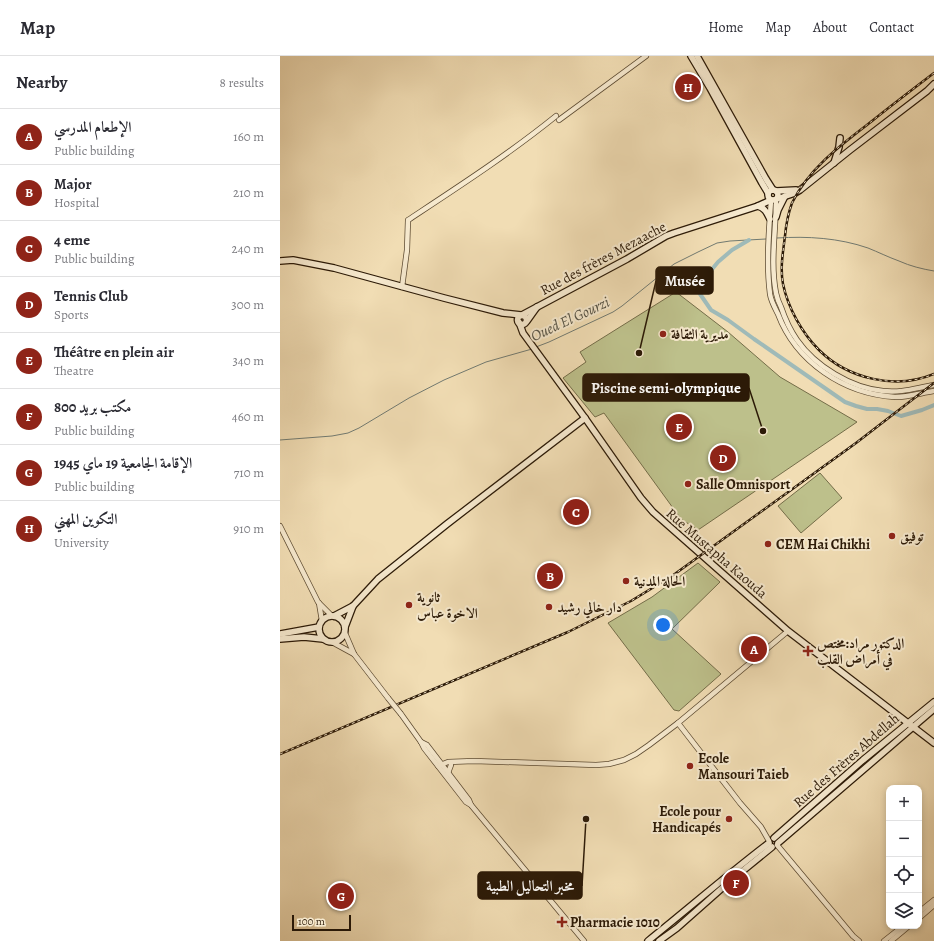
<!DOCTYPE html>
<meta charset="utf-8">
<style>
body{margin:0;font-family:Alegreya,Amiri,serif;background:#f2f2f3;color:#2b2b33}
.controls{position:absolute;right:12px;bottom:12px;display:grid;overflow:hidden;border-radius:8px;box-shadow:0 2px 6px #0003}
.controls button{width:36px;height:36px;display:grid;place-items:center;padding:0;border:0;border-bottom:1px solid #e1e1e2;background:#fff;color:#2b2b33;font:20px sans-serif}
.scale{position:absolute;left:12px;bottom:10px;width:59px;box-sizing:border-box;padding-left:4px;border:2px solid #2c1a07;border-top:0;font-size:11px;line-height:14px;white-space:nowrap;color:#2c1a07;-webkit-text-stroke:3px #f6e9ce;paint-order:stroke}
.you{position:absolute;left:383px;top:569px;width:14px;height:14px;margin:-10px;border:3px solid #fff;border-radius:50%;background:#1a73e8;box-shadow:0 0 0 6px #1a73e833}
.badge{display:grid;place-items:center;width:26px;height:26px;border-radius:50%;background:#8f2418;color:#fff;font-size:13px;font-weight:700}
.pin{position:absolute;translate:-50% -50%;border:2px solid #fff;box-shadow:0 1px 4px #0006}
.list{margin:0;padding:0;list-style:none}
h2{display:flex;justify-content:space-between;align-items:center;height:52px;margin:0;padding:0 16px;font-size:17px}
h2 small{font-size:13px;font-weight:400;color:#7c7c81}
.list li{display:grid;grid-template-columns:26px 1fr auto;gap:12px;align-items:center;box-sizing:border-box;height:56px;padding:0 16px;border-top:1px solid #e1e1e2}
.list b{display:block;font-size:15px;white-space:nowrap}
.list p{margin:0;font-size:13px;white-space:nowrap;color:#7c7c81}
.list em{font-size:13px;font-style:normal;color:#7c7c81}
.icon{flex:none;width:22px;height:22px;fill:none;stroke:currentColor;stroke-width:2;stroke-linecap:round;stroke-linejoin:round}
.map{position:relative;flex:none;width:654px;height:885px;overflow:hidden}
header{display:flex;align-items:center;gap:24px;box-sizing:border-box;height:56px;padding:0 20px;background:#fff;border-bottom:1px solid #e1e1e2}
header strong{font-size:19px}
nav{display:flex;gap:22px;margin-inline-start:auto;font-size:14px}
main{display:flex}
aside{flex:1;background:#fff}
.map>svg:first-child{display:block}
</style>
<header>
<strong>Map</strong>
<nav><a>Home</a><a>Map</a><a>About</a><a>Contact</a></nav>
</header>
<main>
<aside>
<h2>Nearby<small>8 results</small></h2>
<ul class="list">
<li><span class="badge">A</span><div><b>الإطعام المدرسي</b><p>Public building</p></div><em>160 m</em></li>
<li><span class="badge">B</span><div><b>Major</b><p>Hospital</p></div><em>210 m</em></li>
<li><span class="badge">C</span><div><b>4 eme</b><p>Public building</p></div><em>240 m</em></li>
<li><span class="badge">D</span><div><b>Tennis Club</b><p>Sports</p></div><em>300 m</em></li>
<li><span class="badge">E</span><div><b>Théâtre en plein air</b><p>Theatre</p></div><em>340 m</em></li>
<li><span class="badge">F</span><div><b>مكتب بريد 800</b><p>Public building</p></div><em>460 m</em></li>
<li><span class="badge">G</span><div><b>الإقامة الجامعية 19 ماي 1945</b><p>Public building</p></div><em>710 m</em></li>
<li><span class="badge">H</span><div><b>التكوين المهني</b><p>University</p></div><em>910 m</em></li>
</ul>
</aside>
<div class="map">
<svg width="654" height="885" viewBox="0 0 654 885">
<rect width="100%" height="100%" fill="#f1ddb4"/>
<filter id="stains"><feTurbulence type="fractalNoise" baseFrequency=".005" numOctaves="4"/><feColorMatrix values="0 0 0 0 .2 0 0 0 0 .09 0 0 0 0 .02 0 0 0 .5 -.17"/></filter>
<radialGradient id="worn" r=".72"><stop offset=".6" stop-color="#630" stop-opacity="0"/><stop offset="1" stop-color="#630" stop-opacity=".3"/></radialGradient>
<!-- green -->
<g fill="#bdc08b" stroke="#746d49">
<polygon points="396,236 448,276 500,321 577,366 418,474 401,463 324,357 315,361 283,322 306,306 300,296"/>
<polygon points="540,417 562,442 521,477 498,450"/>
<polygon points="418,507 440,526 392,573 441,618 399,655 394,654 328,567 372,541"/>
</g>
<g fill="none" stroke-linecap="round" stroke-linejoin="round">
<!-- stream -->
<g stroke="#717a71" stroke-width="1">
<path d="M 497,182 C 528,180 559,182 588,192 C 598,196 608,201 619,205 C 630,210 642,213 654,215"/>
<polyline points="256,291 269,286 333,256 342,250 394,208 418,196 437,187 450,185 486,183"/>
<polyline points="0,384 52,380 68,377 79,372 129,342 164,324 206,306 252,293"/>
</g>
<!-- canal -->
<polyline stroke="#9fbab8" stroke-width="4" points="469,184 452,194 438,206 419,229 418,234 420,238 431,254 448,264 474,283 565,346 576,350 587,353 597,353 608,355 621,360 642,354 654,349"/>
<defs>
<g id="tertiary">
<polyline points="279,64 366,0"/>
<path d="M 496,143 C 496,175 490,206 496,237 C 497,242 499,247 501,251 C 505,263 510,274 517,284 C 535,310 571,332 603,335 C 623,337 635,332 654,329"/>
<path d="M 491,144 C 489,175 486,207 490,238 C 491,245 495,252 498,258 C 516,306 564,338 615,341 C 628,341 641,337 654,335"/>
<path d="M 122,231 L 127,194 L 128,164 C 178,131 229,98 276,60"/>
<polyline points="0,470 38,546 52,560"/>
<polyline points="39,547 42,565"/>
<polyline points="65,577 74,598 108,642"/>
<polyline points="52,586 74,598"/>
<polyline points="121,658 141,686 144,692 186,746 191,749 304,885"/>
<polyline points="398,667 460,747 481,771 489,785"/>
<polyline points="141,686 147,689 189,744 191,749"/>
<polyline points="158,710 168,706 194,705 316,709 329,708 344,704 356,698 369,689 398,667 508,575"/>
<polyline points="168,717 171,709"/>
<polyline points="497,789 573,880 579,885"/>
<polyline points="639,856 654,844"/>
<polyline points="639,862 654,849"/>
<polyline points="604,885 623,870"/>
<polyline points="611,885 629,870"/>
</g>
<g id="secondary">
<polyline points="411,0 430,32 482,127 488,137"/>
<polyline points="417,0 486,123 493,134"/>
<polyline points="554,107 559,91 560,82"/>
<circle cx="493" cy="139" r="5"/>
<polyline points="496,135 516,134"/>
<polyline points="497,143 515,137 520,134 570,94 647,35 654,28"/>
<path d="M 478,150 C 485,152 487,157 490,163"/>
<polyline points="496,161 498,154 505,140"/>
<polyline points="0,205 13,204 54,212 164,242 223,257 241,259"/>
<polyline points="242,259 347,203 386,180 394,177 478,150 491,144"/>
<circle cx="242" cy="264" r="4.5"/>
<polyline points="247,265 257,251"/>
<polyline points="239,266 243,277 305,362 361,442 373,456 508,575 654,687"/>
<polyline points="54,560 73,550 98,523 167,468 305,362"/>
<circle cx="52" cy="573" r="13"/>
<polyline points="65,571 73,550"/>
<polyline points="0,578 39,571"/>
<polyline points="0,583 24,581 43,583"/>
<polyline points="494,782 583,704 654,646"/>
<polyline points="498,787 633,671 654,653"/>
<path d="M 368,885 C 408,853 447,819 489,787"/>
<polyline points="379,885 397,872 449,826 492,791"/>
</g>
</defs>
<!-- tertiary casing -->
<use href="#tertiary" stroke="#5d4b32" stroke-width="6"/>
<!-- secondary casing -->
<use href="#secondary" stroke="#2c1a07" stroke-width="8"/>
<!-- tertiary -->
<use href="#tertiary" stroke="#f6e9ce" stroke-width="4.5"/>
<!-- secondary -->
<use href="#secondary" stroke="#f6e9ce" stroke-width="5.5"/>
<defs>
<g id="rail">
<path d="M 654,17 C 633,33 612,49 592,65 C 562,88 529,112 512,147 C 508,158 506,169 505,180 C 503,196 500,212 503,228 C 508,252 522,277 539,294 C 568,323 616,334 654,318"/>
<polyline points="0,698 288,576 351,545 392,520 576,387 654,327"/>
</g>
</defs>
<!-- rail casing -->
<use href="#rail" stroke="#2c1a07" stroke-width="2.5"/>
<!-- rail -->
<use href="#rail" stroke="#f6e9ce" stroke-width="1" stroke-dasharray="3" stroke-linecap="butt"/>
<defs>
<polyline id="tertiary-bridge" points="108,642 121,658"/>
</defs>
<!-- tertiary-bridge casing -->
<use href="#tertiary-bridge" stroke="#5d4b32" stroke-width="6" stroke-linecap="butt"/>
<!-- tertiary-bridge -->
<use href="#tertiary-bridge" stroke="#f6e9ce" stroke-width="4.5"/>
</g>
<!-- markers -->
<g fill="#8f2418" stroke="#f6e9ce" stroke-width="1.5">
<circle cx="383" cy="278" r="4"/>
<circle cx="408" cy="428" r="4"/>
<circle cx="612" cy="480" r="4"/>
<circle cx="488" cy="488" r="4"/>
<circle cx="346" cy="525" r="4"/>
<circle cx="129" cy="549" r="4"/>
<circle cx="269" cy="551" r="4"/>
<path d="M526 589h4v4h4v4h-4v4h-4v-4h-4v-4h4z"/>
<circle cx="410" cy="710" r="4"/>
<circle cx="449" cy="763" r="4"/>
<path d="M280 860h4v4h4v4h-4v4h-4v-4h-4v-4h4z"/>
</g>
<g text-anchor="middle" stroke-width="4" stroke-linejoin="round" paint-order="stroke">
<!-- street labels -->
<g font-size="14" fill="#2c1a07" stroke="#f6e9ce">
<text transform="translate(323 202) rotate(-28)" y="5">Rue des frères Mezaache</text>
<text transform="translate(437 497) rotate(41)" y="5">Rue Mustapha Kaouda</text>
<text transform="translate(566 704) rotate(-41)" y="5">Rue des Frères Abdellah</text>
</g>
<!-- poi labels -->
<g font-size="14" font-weight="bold" fill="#2c1a07" stroke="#f6e9ce" text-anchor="start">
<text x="391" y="283">مديرية الثقافة</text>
<text x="416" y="433">Salle Omnisport</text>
<text x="620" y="485">توفيق</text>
<text x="496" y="493">CEM Hai Chikhi</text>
<text x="354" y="530">الحالة المدنية</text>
<text x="137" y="546">ثانوية<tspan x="137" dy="16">الاخوة عباس</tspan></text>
<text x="277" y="556">دار خالي رشيد</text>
<text x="537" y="592">الدكتور مراد:مختص<tspan x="537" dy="16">في أمراض القلب</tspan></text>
<text x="418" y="707">Ecole<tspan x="418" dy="16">Mansouri Taieb</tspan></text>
<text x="441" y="760" text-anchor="end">Ecole pour<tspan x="441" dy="16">Handicapés</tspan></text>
<text x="290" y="871">Pharmacie 1010</text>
</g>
<!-- water labels -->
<g font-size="15" font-style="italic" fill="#545245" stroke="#f6e9ce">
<text transform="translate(290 263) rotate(-25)" y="5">Oued El Gourzi</text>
</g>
</g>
<!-- callouts -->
<path fill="none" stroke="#2c1a07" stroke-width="1.5" d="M359 297L376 225M483 375L469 332M306 763L302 830"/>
<g fill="#2c1a07" stroke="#f6e9ce" stroke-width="1.5">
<circle cx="359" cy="297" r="4"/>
<circle cx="483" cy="375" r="4"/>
<circle cx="306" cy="763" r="4"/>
</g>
<g fill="#2c1a07" stroke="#2c1a07" stroke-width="1.5">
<rect x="376" y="211" width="57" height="27" rx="4"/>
<rect x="303" y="318" width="166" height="27" rx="4"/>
<rect x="198" y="816" width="104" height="27" rx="4"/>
</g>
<g font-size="15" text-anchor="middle" font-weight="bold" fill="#fff">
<text x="405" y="230">Musée</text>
<text x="386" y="337">Piscine semi-olympique</text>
<text x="250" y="835">مخبر التحاليل الطبية</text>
</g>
<rect width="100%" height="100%" filter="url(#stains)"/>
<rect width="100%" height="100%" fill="url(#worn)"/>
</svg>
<div class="controls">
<button>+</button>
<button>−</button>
<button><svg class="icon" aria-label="locate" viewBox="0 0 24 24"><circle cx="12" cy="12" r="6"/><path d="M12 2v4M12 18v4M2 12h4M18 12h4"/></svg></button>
<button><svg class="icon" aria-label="layers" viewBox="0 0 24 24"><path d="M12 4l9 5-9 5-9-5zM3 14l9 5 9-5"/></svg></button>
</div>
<div class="scale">100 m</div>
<div class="you"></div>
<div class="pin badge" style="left:474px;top:593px">A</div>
<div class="pin badge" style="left:270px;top:520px">B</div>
<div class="pin badge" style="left:296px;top:456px">C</div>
<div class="pin badge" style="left:443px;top:402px">D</div>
<div class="pin badge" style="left:399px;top:371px">E</div>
<div class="pin badge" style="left:456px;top:827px">F</div>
<div class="pin badge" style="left:61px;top:840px">G</div>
<div class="pin badge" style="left:408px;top:31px">H</div>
</div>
</main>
